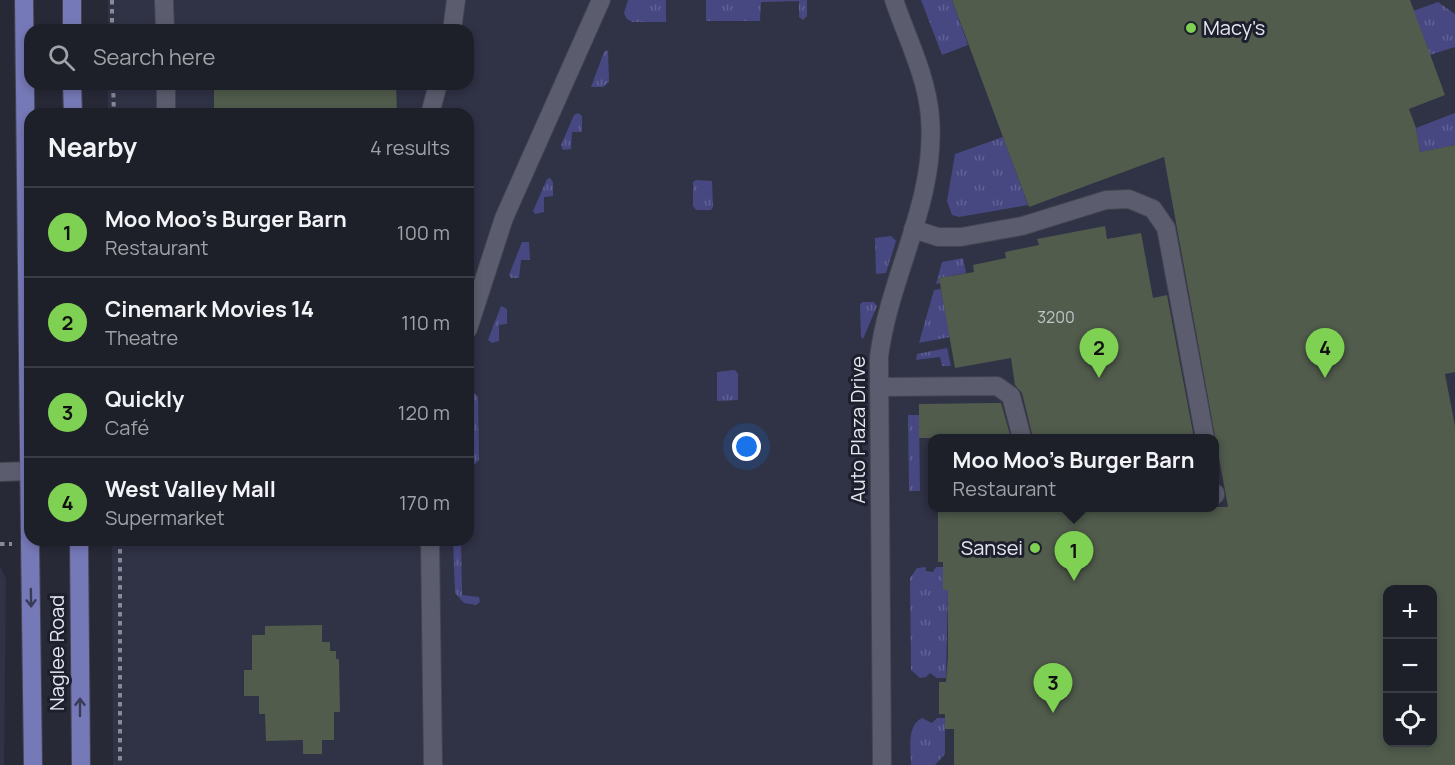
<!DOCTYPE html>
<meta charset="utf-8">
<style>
body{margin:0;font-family:Manrope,sans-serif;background:#2a2c35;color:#f1f3f6}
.controls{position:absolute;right:18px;bottom:18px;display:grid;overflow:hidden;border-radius:12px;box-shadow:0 3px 9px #0003}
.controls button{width:54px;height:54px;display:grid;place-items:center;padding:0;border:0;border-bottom:2px solid #3b3d46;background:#1d1f29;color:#f1f3f6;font:30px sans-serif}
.you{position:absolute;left:747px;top:447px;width:21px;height:21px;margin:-15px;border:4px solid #fff;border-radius:50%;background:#1a73e8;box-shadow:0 0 0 9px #1a73e833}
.badge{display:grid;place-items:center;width:39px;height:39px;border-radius:50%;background:#7ed153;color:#111;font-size:20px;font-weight:700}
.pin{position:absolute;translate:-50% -50px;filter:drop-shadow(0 2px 3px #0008)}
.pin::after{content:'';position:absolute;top:32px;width:21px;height:18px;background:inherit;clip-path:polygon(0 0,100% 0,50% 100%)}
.popup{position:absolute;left:928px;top:434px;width:291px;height:78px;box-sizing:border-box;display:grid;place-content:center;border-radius:12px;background:#1d1f29;filter:drop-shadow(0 2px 4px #0005);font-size:20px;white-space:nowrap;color:#a0a2a8}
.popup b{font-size:22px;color:#f1f3f6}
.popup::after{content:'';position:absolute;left:50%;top:100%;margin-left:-12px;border:12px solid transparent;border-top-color:#1d1f29}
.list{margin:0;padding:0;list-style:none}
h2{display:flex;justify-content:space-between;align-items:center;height:78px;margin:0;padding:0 24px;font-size:26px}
h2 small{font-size:20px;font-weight:400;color:#a0a2a8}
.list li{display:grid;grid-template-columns:39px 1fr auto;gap:18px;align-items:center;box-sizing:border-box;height:90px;padding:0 24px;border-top:2px solid #3b3d46}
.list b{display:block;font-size:22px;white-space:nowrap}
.list p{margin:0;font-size:20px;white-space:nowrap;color:#a0a2a8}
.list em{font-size:20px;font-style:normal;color:#a0a2a8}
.icon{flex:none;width:33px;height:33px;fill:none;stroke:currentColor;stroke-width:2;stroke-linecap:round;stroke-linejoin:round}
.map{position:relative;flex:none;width:1455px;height:765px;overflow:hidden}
.search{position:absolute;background:#1d1f29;box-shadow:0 3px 9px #0003;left:24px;top:24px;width:450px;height:66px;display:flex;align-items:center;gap:15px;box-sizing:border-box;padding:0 21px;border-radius:18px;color:#a0a2a8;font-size:22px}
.panel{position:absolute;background:#1d1f29;box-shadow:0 3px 9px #0003;left:24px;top:108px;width:450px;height:438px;border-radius:18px}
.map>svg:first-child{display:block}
</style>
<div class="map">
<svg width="1455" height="765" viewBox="0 0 1455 765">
<defs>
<pattern id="grass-tufts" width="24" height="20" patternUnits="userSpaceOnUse" patternTransform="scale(1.5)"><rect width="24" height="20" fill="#474882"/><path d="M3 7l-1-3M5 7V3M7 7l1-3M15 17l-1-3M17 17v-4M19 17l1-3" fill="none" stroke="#616294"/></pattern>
</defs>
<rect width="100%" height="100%" fill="#272937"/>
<!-- built -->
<g fill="#303245" fill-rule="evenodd">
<path d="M 108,0 L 1455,0 L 1455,765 L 113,765 L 112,540 L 468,540 L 468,114 L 108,114 L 108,84 L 468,84 L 468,30 L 108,30 ZM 933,438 L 1215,438 L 1215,508 L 933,508 ZM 1388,590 L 1432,590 L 1432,742 L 1388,742 Z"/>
<polygon points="0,566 6,579 4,765 0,765"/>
</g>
<!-- grass -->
<g fill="url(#grass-tufts)">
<polygon points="628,0 666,0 666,22 632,22 627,19 624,13"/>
<polygon points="706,0 807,0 807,16 803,20 799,17 799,1 761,2 760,21 706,21"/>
<polygon points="921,0 952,0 968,45 942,55"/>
<polygon points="1438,2 1455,14 1455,47 1430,55 1413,11"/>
<polygon points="608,50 609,82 603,87 591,87 604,52"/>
<polygon points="578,113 582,116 582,132 572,132 571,149 563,150 561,145 574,115"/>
<polygon points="1455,113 1455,145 1420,152 1416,128"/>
<polygon points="1003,137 1028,205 959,217 952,215 947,201 955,154"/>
<polygon points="550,178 553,182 553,196 544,197 544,212 535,214 533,211 547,179"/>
<polygon points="696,180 712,181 713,207 711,210 696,210 693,206 693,182"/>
<polygon points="891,236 896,241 886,273 876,274 875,238"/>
<polygon points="529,242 530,260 521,260 519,278 511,278 509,275 522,242"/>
<polygon points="963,258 966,273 939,278 940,283 936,284 942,262"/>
<polygon points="941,289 950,337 919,343 934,290"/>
<polygon points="863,302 874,302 877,306 863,339 861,337 860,304"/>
<polygon points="501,306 507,309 507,324 499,325 499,341 492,343 488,340"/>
<polygon points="947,348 951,366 942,366 940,357 916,360 917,354"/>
<polygon points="735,370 738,374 738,400 717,401 717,372"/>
<polygon points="474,393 478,397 479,460 475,464 468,464 468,401"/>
<polygon points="908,415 919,415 920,491 909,491"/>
<polygon points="453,540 461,540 462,595 479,597 480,602 476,605 464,603 455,593"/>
<polygon points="926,567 926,571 933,572 936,567 943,567 943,590 948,590 946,678 937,678 930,673 926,677 920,678 911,670 910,578 917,568"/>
<path d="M 922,718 L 932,723 L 937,718 L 945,718 L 945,754 L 935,765 L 911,765 C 911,750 906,726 922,718 Z"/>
</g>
<!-- building -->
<g fill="#515c4d" fill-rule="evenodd">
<path d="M 952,0 L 1410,0 L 1445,95 L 1409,109 L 1416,128 L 1420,152 L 1455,145 L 1455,372 L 1445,374 L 1455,426 L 1455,765 L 954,765 L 954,729 L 945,729 L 945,714 L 939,714 L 939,682 L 946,682 L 948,657 L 948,590 L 943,590 L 943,562 L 938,562 L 938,507 L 1228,507 L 1164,157 L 1029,207 ZM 1388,590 L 1432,590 L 1432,742 L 1388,742 Z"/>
<polygon points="214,84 396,84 397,114 214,114"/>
<polygon points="1105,226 1107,239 1141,233 1153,298 1167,295 1194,438 1033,438 1022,393 1015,385 1011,358 955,368 939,278 974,272 973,265 1006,258 1005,252 1039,245 1037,239"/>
<polygon points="994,403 1001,403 1011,438 919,438 919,404"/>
<polygon points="322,625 322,642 330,642 330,651 336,651 336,659 339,659 340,712 334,712 334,740 322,740 322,754 303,754 303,740 266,741 265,714 259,714 259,696 244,696 244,670 252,670 252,635 265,635 265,626"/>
</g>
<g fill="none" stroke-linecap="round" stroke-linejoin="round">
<defs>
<g id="minor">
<polyline points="164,0 165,30"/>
<polyline points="452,30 456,0"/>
<polyline points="166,84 166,114"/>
<polyline points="430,114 438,84"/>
<polyline points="913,229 938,237 961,237 1022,226 1106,200 1129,199 1153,209 1166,228 1205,438"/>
<polyline points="468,329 504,218 601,0"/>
<polyline points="879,387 997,386 1011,396 1022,438"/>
<polyline points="0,472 30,471"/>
<polyline points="1215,493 1215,495"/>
<polyline points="430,540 433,765"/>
<path d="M 882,765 L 879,357 C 889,276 937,201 930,117 C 927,77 907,38 894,0"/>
</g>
<g id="major">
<polyline points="24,0 30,535"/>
<polyline points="72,0 72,30"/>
<polyline points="72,84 73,114"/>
<polyline points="30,540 33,765"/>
<polyline points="79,540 81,765"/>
</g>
</defs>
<!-- minor casing -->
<use href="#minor" stroke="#434451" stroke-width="20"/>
<!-- major casing -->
<use href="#major" stroke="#434451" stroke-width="20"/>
<!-- path -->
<g stroke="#878995" stroke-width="4" stroke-dasharray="4.5 4.5" stroke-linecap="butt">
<polyline points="112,0 112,30"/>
<polyline points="113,84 114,114"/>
<polyline points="120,540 120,765"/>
<polyline points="97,543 120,542"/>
<polyline points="0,544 12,544"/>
</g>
<!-- minor -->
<use href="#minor" stroke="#5b5d6e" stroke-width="18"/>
<!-- major -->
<use href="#major" stroke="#7679b7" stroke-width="18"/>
</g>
<!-- one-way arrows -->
<defs><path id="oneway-shaft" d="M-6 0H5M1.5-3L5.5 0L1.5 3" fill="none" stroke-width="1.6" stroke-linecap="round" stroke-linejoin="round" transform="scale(1.5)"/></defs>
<g stroke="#383a56">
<use href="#oneway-shaft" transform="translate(31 598) rotate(89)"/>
<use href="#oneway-shaft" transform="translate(80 707) rotate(-90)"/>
</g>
<!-- markers -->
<g fill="#7ed153" stroke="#1e1f2d" stroke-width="2">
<circle cx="1191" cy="28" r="6"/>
<circle cx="1035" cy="548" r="6"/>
</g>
<g text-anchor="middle" stroke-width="6" stroke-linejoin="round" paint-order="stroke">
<!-- number labels -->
<g font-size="16" fill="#bfc4c7">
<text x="1056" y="323">3200</text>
</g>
<!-- poi labels -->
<g font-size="20" fill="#e4e6f0" stroke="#1e1f2d" text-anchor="start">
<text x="1203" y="35">Macy's</text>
<text x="1023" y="555" text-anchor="end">Sansei</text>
</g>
<!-- street labels -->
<g font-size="20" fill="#e4e6f0" stroke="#1e1f2d">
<text transform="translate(858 430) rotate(-90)" y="7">Auto Plaza Drive</text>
<text transform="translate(57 653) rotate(-90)" y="7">Naglee Road</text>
</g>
</g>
</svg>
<div class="controls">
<button>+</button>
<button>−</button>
<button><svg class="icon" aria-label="locate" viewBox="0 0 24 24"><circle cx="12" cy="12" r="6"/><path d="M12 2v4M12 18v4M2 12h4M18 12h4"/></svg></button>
</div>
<div class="you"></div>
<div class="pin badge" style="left:1074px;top:581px">1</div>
<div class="popup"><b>Moo Moo’s Burger Barn</b>Restaurant</div>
<div class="pin badge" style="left:1099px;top:378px">2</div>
<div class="pin badge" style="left:1053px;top:713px">3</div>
<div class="pin badge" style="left:1325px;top:378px">4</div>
<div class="search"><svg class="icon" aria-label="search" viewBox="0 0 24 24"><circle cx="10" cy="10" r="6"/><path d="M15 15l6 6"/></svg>Search here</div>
<section class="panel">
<h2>Nearby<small>4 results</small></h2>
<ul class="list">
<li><span class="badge">1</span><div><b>Moo Moo’s Burger Barn</b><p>Restaurant</p></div><em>100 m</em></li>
<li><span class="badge">2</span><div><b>Cinemark Movies 14</b><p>Theatre</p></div><em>110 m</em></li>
<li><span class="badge">3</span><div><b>Quickly</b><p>Café</p></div><em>120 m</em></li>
<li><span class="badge">4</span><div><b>West Valley Mall</b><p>Supermarket</p></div><em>170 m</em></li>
</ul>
</section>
</div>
